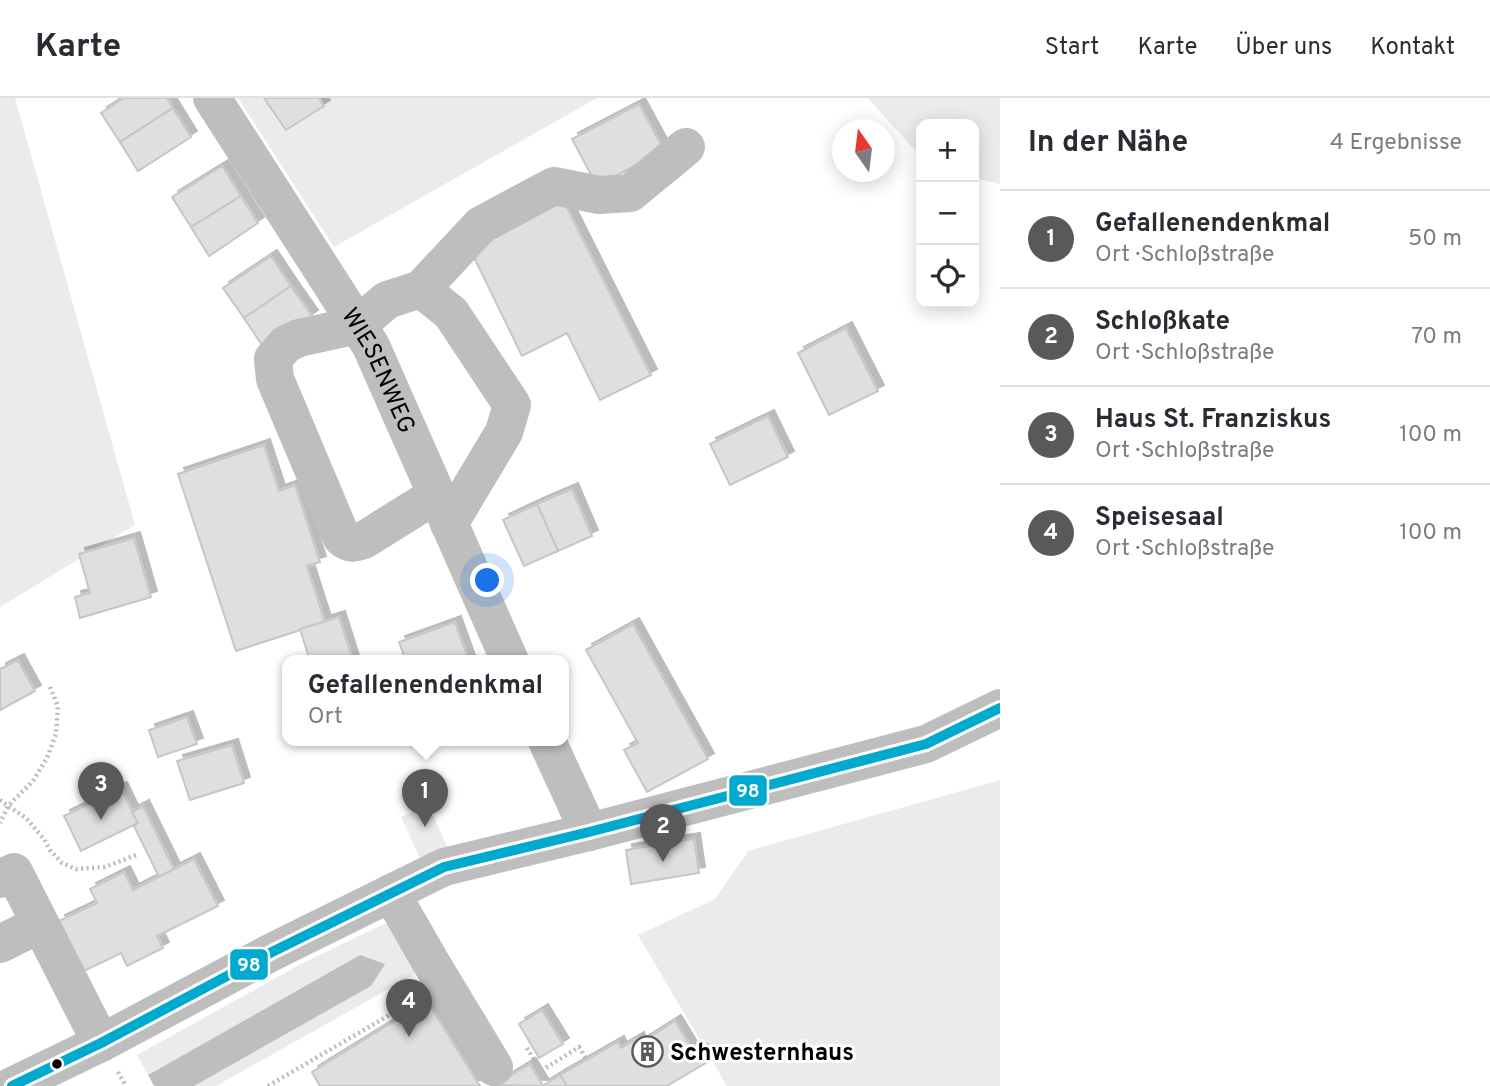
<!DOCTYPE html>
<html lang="de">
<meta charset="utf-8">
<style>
body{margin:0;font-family:Overpass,sans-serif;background:#f7f7f7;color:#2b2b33}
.controls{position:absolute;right:21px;top:21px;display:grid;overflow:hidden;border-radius:14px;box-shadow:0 4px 18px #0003}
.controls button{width:63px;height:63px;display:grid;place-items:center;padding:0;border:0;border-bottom:2px solid #e1e1e2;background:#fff;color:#2b2b33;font:35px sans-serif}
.compass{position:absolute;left:832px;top:21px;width:63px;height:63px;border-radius:50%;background:#fff;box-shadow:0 4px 18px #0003;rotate:346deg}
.you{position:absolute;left:488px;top:483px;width:24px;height:24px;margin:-18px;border:5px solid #fff;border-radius:50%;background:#1a73e8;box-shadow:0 0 0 10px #1a73e833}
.badge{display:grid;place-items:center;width:46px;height:46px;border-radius:50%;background:#595959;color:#fff;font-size:23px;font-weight:700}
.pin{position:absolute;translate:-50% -58px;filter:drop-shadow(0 2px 4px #0008)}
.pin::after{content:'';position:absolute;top:37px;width:24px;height:21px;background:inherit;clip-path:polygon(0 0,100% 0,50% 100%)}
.popup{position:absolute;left:282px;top:557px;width:287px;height:91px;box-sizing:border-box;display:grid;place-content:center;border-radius:14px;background:#fff;filter:drop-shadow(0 2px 5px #0005);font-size:23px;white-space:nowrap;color:#7c7c81}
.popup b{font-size:26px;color:#2b2b33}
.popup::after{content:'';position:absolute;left:50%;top:100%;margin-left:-14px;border:14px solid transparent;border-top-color:#fff}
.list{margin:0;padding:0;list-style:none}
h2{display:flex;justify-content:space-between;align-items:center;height:91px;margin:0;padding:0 28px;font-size:30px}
h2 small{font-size:23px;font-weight:400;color:#7c7c81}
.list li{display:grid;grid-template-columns:46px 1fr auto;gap:21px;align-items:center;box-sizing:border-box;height:98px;padding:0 28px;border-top:2px solid #e1e1e2}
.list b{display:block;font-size:26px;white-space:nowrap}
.list p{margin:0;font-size:23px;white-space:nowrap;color:#7c7c81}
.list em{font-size:23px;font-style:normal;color:#7c7c81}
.icon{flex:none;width:38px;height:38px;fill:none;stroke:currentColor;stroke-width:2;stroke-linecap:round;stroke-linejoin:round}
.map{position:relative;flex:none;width:1000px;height:988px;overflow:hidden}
header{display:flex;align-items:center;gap:42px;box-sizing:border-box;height:98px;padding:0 35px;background:#fff;border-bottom:2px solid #e1e1e2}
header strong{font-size:33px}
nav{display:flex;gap:38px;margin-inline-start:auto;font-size:24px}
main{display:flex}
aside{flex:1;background:#fff}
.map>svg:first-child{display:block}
</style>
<header>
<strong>Karte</strong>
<nav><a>Start</a><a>Karte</a><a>Über uns</a><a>Kontakt</a></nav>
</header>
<main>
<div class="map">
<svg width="1000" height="988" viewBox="0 0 1000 988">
<defs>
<filter id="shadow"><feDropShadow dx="6" dy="-6" stdDeviation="0" flood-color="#0004"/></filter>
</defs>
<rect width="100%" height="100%" fill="#fff"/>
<!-- green -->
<g fill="#ebebeb">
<polygon points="0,0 15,0 135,427 0,509"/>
<polygon points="238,0 597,0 334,149"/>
<polygon points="868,0 1000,0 1000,86 974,80 974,26 921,26 921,59"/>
<polygon points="1000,682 1000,988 727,988 638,837 715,801 748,753"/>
<polygon points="428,707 448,750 421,762 401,719"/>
<polygon points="390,823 419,874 216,988 194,988 371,888 360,857 148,977 137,957 299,867"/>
</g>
<!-- water -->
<polygon fill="#bebebe" points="360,857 385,866 371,888 194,988 154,988 148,977"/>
<!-- building -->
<g fill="#dfdfdf" stroke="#c6c6c6" stroke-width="2" filter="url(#shadow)">
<polygon points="124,0 167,0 173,10 120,44 101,15"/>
<polygon points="264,0 319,0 324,8 286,32"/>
<polygon points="639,6 664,52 597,88 572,41"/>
<polygon points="173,10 191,39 138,73 120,44"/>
<polygon points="222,68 241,98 191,129 172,99"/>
<polygon points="241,98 258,125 209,158 191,129"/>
<polygon points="562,100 651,277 600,302 567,235 522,258 468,147"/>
<polygon points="271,158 291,188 244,220 223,190"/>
<polygon points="291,188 312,218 264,250 244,220"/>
<polygon points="846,230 878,293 829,317 798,255"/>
<polygon points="768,318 788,359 730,387 710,346"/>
<polygon points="264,347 279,393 295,387 320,464 307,468 325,524 236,553 178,376"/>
<polygon points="572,391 592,438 558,453 537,406"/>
<polygon points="537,406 558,453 524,468 503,422"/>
<polygon points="134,440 151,499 80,520 75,499 90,495 79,456"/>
<polygon points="339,519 353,563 310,563 300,531"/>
<polygon points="455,524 469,563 406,563 399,544"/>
<polygon points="633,526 708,661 647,694 624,652 638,645 586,552"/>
<polygon points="18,562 35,593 0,612 0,571"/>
<polygon points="187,619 197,646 158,659 149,632"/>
<polygon points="232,647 244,685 190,702 177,663"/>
<polygon points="121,690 138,725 81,753 64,718"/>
<polygon points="143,708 174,771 159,779 134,728 138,725 132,714"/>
<polygon points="694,741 699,775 631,786 626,752"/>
<polygon points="194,761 218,808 157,838 163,850 127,868 121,855 84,873 59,823 97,805 90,791 124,774 133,792"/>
<polygon points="427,903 480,988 320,988 312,974"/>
<polygon points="542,912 563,946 539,960 519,926"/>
<polygon points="675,923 695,956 702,952 709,963 667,988 567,988 560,977 618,944 621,950 638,940 640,945"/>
<polygon points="530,966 543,988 495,987"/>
<polygon points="560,977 567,988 543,988 544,987"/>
</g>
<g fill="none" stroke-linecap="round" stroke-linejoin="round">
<!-- path -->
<g stroke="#b9b9b9" stroke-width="4.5" stroke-dasharray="2 3.5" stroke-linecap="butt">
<polyline points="50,589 58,608 56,636 47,660 33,683 8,708 26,720 44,741 50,752 62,765 76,771 105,769 136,757"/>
<polyline points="0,702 8,708 0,725"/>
<polyline points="527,950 541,973 579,949 587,962"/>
<polyline points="118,974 126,988"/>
<polyline points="268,988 415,902"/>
</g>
<!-- minor -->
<g stroke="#bebebe" stroke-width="38">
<path id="s1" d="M 212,0 L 371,248 L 510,563"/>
<polyline points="421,191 481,127 554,88 599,97 630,95 686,49"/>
<path d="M 436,397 L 364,442 C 355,445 350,447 342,440 L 275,281 L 273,261 L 286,246 L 299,240 L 358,227 L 387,202 L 421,191 L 451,215 L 512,307 L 504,334 L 449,426"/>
<polyline points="547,643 589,734"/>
<polyline points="0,781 14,774 101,945"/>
<polyline points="391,795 430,863 494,969"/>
<polyline points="0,846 40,826"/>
<polyline points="12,988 101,945 274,853 444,769 589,734 926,646 1000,610"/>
</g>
<defs>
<polyline id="bus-1" points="12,988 101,945 274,853 444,769 589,734 926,646 1000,610"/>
</defs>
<!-- bus-1 casing -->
<use href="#bus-1" stroke="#fff" stroke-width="16"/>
<!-- bus-1 -->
<use href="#bus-1" stroke="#00a9ce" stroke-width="10"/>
</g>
<!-- icons -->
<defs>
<symbol id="building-ring" viewBox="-11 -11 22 22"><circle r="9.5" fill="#fff" stroke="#595959" stroke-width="1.5"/><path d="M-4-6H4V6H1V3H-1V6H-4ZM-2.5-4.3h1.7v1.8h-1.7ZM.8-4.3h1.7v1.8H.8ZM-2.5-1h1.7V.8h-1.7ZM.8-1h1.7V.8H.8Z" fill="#595959"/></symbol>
</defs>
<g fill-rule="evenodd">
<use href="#building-ring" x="630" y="936" width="35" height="35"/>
</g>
<!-- markers -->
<circle fill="#000" stroke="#fff" stroke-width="2.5" cx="57" cy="966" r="6"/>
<g text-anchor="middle" stroke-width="6" stroke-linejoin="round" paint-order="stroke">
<!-- street labels -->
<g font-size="24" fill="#000" stroke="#fff">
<text dy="8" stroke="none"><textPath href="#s1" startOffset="320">WIESENWEG</textPath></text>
</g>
<!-- poi labels -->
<g font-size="24" font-weight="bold" fill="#000" stroke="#fff" text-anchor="start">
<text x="670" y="962">Schwesternhaus</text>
</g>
</g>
<g stroke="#fff" stroke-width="2.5">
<rect x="728" y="676" width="40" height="33" rx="7" fill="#00a9ce"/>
<rect x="229" y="850" width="40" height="33" rx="7" fill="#00a9ce"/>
</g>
<g font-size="19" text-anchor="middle" font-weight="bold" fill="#fff">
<text x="748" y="699">98</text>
<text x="249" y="873">98</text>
</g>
</svg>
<div class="controls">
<button>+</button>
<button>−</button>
<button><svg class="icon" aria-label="locate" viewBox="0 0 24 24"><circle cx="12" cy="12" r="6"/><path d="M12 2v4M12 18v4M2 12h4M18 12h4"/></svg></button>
</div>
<svg class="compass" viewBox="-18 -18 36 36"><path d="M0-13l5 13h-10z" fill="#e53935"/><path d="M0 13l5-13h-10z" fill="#7c7c81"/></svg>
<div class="you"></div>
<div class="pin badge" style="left:425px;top:729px">1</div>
<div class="popup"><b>Gefallenendenkmal</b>Ort</div>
<div class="pin badge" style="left:663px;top:764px">2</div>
<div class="pin badge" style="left:101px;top:722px">3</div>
<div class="pin badge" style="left:409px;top:939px">4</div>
</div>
<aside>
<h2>In der Nähe<small>4 Ergebnisse</small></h2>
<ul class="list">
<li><span class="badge">1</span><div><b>Gefallenendenkmal</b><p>Ort · Schloßstraße</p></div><em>50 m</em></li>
<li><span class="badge">2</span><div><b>Schloßkate</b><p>Ort · Schloßstraße</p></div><em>70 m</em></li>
<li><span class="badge">3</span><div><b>Haus St. Franziskus</b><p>Ort · Schloßstraße</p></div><em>100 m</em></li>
<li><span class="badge">4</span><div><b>Speisesaal</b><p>Ort · Schloßstraße</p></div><em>100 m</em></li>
</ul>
</aside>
</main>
